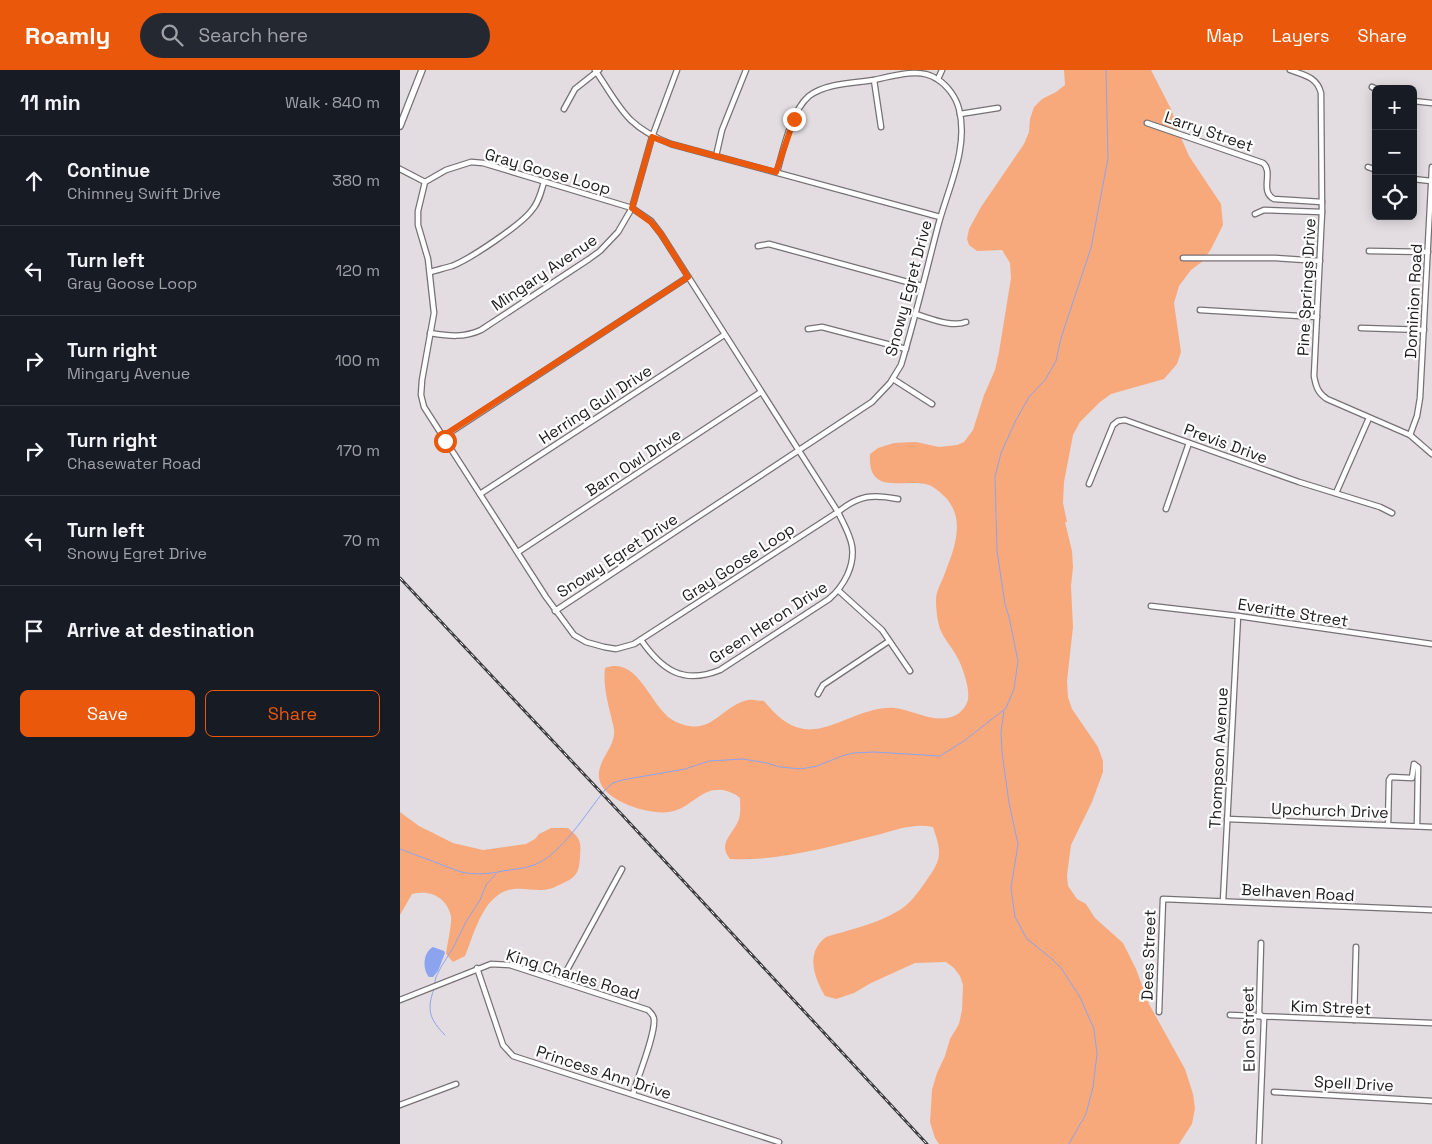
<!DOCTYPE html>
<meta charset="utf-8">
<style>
body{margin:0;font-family:"Space Grotesk",sans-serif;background:#242831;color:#f1f3f6}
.controls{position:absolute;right:15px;top:15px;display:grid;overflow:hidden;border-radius:8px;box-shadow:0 2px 12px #0003}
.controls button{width:45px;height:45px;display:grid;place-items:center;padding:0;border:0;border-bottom:1px solid #363941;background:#171b24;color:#f1f3f6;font:25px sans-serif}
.stop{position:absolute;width:15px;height:15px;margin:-11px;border:4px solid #ea580c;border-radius:50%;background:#fff}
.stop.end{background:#ea580c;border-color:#fff;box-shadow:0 1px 5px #0008}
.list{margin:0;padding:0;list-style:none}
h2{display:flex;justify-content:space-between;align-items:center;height:65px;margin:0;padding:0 20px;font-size:21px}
h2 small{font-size:16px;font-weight:400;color:#9ea1a6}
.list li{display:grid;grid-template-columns:32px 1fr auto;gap:15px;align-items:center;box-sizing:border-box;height:90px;padding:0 20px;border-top:1px solid #363941}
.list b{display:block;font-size:19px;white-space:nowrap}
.list p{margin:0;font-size:16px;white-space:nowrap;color:#9ea1a6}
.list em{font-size:16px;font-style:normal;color:#9ea1a6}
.actions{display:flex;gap:10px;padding:15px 20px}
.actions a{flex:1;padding:11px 0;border:1px solid #ea580c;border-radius:8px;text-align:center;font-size:18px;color:#ea580c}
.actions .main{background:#ea580c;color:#fff}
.icon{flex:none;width:28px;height:28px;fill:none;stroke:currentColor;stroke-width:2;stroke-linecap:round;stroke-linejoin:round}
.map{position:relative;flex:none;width:1032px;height:1074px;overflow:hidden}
header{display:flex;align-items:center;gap:30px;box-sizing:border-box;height:70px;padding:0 25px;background:#ea580c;color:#fff}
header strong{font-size:24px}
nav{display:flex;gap:28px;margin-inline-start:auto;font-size:18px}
.search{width:350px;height:45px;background:#242831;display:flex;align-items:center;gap:12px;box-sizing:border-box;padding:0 18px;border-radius:28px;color:#9ea1a6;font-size:19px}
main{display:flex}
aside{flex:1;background:#171b24}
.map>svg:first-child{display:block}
</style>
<header>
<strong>Roamly</strong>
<div class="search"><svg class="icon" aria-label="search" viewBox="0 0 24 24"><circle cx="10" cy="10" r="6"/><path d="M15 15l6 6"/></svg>Search here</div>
<nav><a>Map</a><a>Layers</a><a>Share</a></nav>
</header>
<main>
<aside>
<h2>11 min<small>Walk · 840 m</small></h2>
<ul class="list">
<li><svg class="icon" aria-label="ahead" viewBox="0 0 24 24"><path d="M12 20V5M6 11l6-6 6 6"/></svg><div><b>Continue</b><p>Chimney Swift Drive</p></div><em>380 m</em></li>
<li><svg class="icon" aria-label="left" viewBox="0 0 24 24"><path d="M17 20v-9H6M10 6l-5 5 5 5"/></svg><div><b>Turn left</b><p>Gray Goose Loop</p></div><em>120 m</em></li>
<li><svg class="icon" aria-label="right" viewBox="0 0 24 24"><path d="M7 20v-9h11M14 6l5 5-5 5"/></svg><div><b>Turn right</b><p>Mingary Avenue</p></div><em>100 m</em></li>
<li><svg class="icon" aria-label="right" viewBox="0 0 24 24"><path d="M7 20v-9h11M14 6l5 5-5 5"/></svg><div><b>Turn right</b><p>Chasewater Road</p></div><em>170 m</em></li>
<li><svg class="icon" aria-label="left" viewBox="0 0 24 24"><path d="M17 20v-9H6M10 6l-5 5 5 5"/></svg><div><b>Turn left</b><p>Snowy Egret Drive</p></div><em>70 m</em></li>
<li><svg class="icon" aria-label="arrive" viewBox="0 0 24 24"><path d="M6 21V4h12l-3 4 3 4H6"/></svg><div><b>Arrive at destination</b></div></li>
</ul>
<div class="actions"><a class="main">Save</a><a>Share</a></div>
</aside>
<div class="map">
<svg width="1032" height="1074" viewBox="0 0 1032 1074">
<rect width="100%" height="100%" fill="#e3dde1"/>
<!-- green -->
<g fill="#f7a97c">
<path d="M 664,0 L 751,0 L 771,39 L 782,70 L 789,86 L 821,134 L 823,155 L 811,179 L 803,191 L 791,200 L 779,216 L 774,233 L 781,282 L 777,294 L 764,309 L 711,324 L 700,332 L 680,352 L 673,365 L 664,412 L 663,433 L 667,452 L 665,452 L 672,481 L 673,497 L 671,516 L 673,557 L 667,611 L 668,627 L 672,639 L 698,677 L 703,691 L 703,702 L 692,732 L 671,775 L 667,805 L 668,816 L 677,829 L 686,834 L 695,848 L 723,873 L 736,899 L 749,934 L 785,999 L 793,1024 L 795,1038 L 792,1054 L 779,1074 L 539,1074 L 535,1068 L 530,1052 L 532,1020 L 537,1003 L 545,986 L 550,969 L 559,954 L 562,940 L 563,915 L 560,906 L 554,898 L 546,892 L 515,893 L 471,913 L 454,923 L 436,929 L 425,926 C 414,907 405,883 426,867 C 451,859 482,853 504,837 C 512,831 518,822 524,814 C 541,790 543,786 533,757 C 513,753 497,760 477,765 C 433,776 376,792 330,789 C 317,773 333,765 339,749 C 341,742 340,735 340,728 C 336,724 332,723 327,721 C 302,714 292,739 269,742 C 249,745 202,731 199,708 C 197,692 212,680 214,665 C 215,659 212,652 211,646 C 207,630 203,614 205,598 C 240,585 250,640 276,652 C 312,668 320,636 348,630 C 353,629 359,631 364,631 C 375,644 386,656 404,659 C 432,663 463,635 495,638 C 516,641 538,656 558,644 C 563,640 567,635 568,629 C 570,618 562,595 556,585 C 551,576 544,569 540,559 C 537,549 536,540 536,530 C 536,522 540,515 543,508 C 552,484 567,453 547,429 C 542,424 536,418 529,415 C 506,407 467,428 470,384 L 478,378 L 494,373 L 516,372 L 539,377 L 557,375 L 564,372 L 573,360 L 584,325 L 595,300 L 599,282 L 611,208 L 610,193 L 602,180 L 577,181 L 569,175 L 567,169 L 569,159 L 581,137 L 624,74 L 629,62 L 630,49 L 634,37 L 642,29 L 656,22 L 665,15 Z"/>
<path d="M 0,742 L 19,756 L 53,773 L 83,780 L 126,774 L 135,769 L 139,764 L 151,758 L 168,758 C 181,769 181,771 180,787 C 179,805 175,808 159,815 C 156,816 152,819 149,819 C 132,823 114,812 97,826 C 80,838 73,867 65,886 L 53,892 L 46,884 C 47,875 52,854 51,846 C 46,826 29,820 12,824 L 0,845 Z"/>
</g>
<!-- water -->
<path fill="#8ca3ef" d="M 33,877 L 44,881 L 45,883 L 38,901 L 33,907 L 29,907 C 22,899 23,882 33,877 Z"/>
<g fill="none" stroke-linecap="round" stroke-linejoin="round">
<!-- stream -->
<g stroke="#8ca3ef" stroke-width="1">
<polyline points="604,641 601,662 602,682 609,733 618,774 611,818 615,847 627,869 652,889 661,898 680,927 694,959 697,984 693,1017 686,1044 669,1074"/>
<path d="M 0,779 L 61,802 C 75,805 90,804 103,801 C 114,799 124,799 134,795 C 162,784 186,743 205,720 L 213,713 L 222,710 L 285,699 L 309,691 L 343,689 L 367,693 L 380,697 L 401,699 L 417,696 L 442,686 L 453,683 L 474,682 L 540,686 L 564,671 L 606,638 L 614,619 L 618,591 L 609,547 L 605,534 L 597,481 L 595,407 L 601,383 L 616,350 L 629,327 L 645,310 L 656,291 L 661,268 L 691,178 L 708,88 L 706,0"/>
<polyline points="34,916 36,907 41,897 53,878 67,850 80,830 86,815 96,804"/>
<path d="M 34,919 C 26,940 30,950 45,965"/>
</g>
<defs>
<g id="street">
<path d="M 195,0 C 221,38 225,56 271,74 L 540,147"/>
<path d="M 890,0 C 904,5 917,7 921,23 L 922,142 L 914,306 C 916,317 918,323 927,329 L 1010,365 L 1032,384"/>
<polyline points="538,9 542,0"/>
<polyline points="474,10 481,57"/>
<polyline points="972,17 976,19"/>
<polyline points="1013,31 1032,33"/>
<polyline points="164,39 175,19 199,0"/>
<polyline points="560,44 598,38"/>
<path d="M 747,53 L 863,93 C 874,102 859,121 874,129 L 922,132"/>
<polyline points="316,86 322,60 346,0"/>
<polygon points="71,92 83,93 232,138 251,151 261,164 438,442 234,574 216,579 204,577 186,572 174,565 146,527 24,337 21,325 22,310 34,243 28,189 18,155 18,141 25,112 46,100"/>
<polyline points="968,97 976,100"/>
<polyline points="0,99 25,112"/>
<polyline points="1013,109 1031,111"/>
<polyline points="855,144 864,140 922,142"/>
<polyline points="358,176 369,174 522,216"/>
<polyline points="969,181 1028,182"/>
<polyline points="783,188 875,188 920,191"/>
<path d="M 30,202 C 37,200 45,198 52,196 C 70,189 121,155 132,140 C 139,132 141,122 144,112"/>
<polyline points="800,240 917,247"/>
<path d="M 515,244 C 530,248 551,258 566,252"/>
<polyline points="961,258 1024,260"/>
<polyline points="408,259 422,257 506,279"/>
<path d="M 30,263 C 49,266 64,268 81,260 L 189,189 L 200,181 L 218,162 L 232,138 L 252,67 L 277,0"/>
<polyline points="493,309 532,334"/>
<polyline points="1010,365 1017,346 1020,328 1032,97"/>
<polyline points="43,367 288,207"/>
<polyline points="689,414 713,355 718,351 725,350 899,412 980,437 992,443"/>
<polyline points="936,423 969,348"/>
<polyline points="80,424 324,265"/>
<polyline points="766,439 789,373"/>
<polyline points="118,482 361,322"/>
<polyline points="439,521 482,560 510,601"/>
<polyline points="751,536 838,546 1032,574"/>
<path d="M 155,541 L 472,332 L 490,313 L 501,295 C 515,249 526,202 538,156 C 548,118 569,78 559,39 C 556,27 547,15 537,9 C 531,5 522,3 515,3 C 502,3 487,7 474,10 C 454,13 426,13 409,26 C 391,41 383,81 377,102"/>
<path d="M 241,570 C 262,600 283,615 320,600 L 429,529 C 444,516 455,496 452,476 C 450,464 443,453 438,442 C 459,425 472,424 498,429"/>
<polyline points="418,624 423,615 489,571"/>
<polyline points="827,749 1032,757"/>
<polyline points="988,755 989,710 991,707 1012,708 1014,694 1018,697 1017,756"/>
<polyline points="823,831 838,546"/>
<polyline points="77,898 103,975 113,986 379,1072"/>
<polyline points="161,911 222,799"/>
<path d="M 0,930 L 91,894 L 110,895 L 248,940 C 251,943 254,945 254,950 C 255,966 238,1006 233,1024"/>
<polyline points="759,942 763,829 1032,840"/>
<polyline points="830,945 1032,953"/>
<polyline points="954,950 956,877"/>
<polyline points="874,1022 1032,1031"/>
<polyline points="0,1035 56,1014"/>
<polyline points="859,1074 864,949 859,943 861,873"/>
</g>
<polyline id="secondary" points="0,56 22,0"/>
</defs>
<!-- street casing -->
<use href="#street" stroke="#767174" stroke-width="7"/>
<!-- secondary casing -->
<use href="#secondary" stroke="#767174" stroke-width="8"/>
<!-- street -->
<use href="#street" stroke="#fff" stroke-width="4.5"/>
<!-- secondary -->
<use href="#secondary" stroke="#fff" stroke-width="5.5"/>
<defs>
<polyline id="rail" points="0,508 225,748 527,1074"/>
</defs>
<!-- rail casing -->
<use href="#rail" stroke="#3e3c3d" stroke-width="3"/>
<!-- rail -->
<use href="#rail" stroke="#fff" stroke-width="1" stroke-dasharray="4" stroke-linecap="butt"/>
</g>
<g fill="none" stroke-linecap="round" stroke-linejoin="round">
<!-- route -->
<polyline stroke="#ea580c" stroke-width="6" points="45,371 43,366 288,207 261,164 251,152 232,138 252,67 271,74 376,102 394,49"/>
</g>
<g text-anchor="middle" stroke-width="4.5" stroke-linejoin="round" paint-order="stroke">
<!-- street labels -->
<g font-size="16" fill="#1e1c1d" stroke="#fff">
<text transform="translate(809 61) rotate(19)" y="6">Larry Street</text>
<text transform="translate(148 101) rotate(16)" y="6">Gray Goose Loop</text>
<text transform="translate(144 202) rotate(-34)" y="6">Mingary Avenue</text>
<text transform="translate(906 217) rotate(-87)" y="6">Pine Springs Drive</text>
<text transform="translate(508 218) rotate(-75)" y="6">Snowy Egret Drive</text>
<text transform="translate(1013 231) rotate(-87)" y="6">Dominion Road</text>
<text transform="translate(195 334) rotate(-33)" y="6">Herring Gull Drive</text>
<text transform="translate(826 373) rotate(20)" y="6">Previs Drive</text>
<text transform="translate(233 392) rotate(-33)" y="6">Barn Owl Drive</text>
<text transform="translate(217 485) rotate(-33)" y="6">Snowy Egret Drive</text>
<text transform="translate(338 492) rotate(-33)" y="6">Gray Goose Loop</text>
<text transform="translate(893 542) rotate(9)" y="6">Everitte Street</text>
<text transform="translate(368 552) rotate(-33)" y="6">Green Heron Drive</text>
<text transform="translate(818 688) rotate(-87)" y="6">Thompson Avenue</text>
<text transform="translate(930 740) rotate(2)" y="6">Upchurch Drive</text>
<text transform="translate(898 822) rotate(3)" y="6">Belhaven Road</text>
<text transform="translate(748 885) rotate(-88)" y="6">Dees Street</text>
<text transform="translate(173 904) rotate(17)" y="6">King Charles Road</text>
<text transform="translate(931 937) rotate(2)" y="6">Kim Street</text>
<text transform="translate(848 959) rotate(-91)" y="6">Elon Street</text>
<text transform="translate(204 1002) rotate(18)" y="6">Princess Ann Drive</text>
<text transform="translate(954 1013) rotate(3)" y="6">Spell Drive</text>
</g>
</g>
</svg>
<div class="controls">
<button>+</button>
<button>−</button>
<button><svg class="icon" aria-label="locate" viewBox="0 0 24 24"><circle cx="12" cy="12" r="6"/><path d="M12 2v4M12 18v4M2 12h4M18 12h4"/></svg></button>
</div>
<div class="stop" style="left:45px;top:371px"></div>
<div class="stop end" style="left:394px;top:49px"></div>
</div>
</main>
